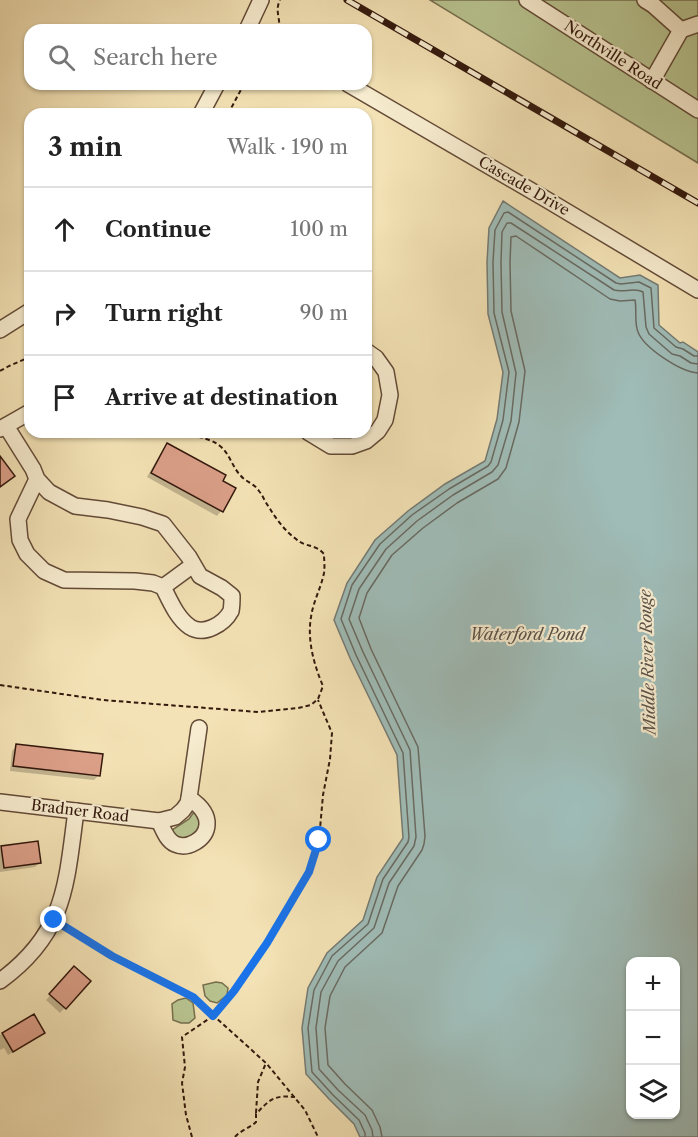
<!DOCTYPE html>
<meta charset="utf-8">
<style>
body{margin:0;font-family:"Libre Caslon Text",serif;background:#f2f2f2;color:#222}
.controls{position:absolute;right:18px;bottom:18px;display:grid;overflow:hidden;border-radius:12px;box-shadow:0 2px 4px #0004}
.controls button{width:54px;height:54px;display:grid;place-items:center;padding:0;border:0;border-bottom:2px solid #e0e0e0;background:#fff;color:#222;font:30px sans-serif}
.stop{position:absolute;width:18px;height:18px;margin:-14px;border:4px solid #1a73e8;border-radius:50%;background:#fff}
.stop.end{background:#1a73e8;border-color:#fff;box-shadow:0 2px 6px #0008}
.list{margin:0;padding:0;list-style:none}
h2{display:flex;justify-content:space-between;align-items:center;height:78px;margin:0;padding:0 24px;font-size:26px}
h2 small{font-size:20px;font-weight:400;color:#767676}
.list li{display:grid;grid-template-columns:39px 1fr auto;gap:18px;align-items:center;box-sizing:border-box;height:84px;padding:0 24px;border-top:2px solid #e0e0e0}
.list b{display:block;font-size:22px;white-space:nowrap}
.list em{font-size:20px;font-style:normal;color:#767676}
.icon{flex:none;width:33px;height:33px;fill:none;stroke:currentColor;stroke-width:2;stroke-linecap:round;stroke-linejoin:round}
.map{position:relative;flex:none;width:698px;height:1137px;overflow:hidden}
.search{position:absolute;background:#fff;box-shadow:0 2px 4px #0004;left:24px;top:24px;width:348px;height:66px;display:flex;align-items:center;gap:15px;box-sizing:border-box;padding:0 21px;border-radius:18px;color:#767676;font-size:22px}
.panel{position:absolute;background:#fff;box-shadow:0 2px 4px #0004;left:24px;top:108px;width:348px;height:330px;border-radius:18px}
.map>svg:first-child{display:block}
</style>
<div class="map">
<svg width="698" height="1137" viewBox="0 0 698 1137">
<rect width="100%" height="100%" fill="#f3e2b5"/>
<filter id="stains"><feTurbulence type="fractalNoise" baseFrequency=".00333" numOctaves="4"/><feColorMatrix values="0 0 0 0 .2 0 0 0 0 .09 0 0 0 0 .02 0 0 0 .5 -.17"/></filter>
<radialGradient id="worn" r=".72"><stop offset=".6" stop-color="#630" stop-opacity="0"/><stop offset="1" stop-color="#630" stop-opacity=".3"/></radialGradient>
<!-- green -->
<g fill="#b8c490" stroke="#766e4e" stroke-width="1.5">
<polygon points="430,0 698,0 698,163"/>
<path d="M 194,812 C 208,824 196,833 185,840 L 176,838 L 172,830 L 189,819 Z"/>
<polygon points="216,982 222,983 228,988 227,995 217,1003 210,1001 205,996 203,985"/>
<polygon points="186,998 193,1003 195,1018 189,1023 181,1023 173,1020 172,1004 178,1000"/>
</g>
<!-- water -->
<path fill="#9fbcb7" stroke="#747a73" stroke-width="1.5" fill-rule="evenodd" d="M 503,201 L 620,278 L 640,275 L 658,285 L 659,325 L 680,343 L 683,342 L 698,352 L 698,1137 L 360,1137 L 354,1124 L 329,1099 L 306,1074 L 302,1028 L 308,988 L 327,953 L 363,920 L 377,877 L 403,838 L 397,755 L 350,658 L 334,620 L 347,583 L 375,540 L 408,511 L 445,484 L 485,461 L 497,419 L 503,372 L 488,314 L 487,262 L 489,228 ZM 630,962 L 676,962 L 676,1114 L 630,1114 Z"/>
<!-- shadow -->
<g fill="#0003">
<polygon points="167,444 221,481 221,511 217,516 147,477 163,449"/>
<polygon points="17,746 99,775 94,780 10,771 12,751"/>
<polygon points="2,847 40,862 35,867 0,872 0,849"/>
<polygon points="74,969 89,981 60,1013 46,1000"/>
<polygon points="34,1016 44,1033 39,1037 8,1055 4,1048 0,1050 0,1035"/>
</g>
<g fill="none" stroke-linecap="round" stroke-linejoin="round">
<!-- shore -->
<g stroke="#696a62" stroke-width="1.5">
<polyline points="365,1137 365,1133 359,1120 333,1095 312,1072 308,1028 314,990 332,956 368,924 383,879 408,842 409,837 403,753 356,655 341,619 352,585 380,544 412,515 449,489 488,466 491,462 503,420 509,372 494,313 493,262 495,230 504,213 508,212 616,283 621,284 639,282 651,288 654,328 676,347 683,349 694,356 698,356"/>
<path d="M 373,1137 L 372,1130 L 365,1115 L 338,1090 L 319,1069 L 316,1028 L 321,992 L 338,961 L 374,928 L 389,883 L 414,846 L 416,837 L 410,750 L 363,652 L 349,619 L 359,589 L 386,549 L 417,521 L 453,495 L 492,472 L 498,465 L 511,421 L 516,373 L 502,312 L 501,262 L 502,232 L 507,223 L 511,223 L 614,290 C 624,293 634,287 643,292 L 646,327 L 649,334 L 672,354 L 680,356 L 691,363 L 698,364"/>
<path d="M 382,1137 L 380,1127 L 372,1110 L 345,1084 L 328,1065 L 325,1028 L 330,996 L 345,967 L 382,933 L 398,886 L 422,850 L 424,844 L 425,836 L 418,747 L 371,649 L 359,618 L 367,593 L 392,555 L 423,528 L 457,503 L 498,479 L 506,468 L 519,422 L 525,371 L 511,311 L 510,262 L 511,237 L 516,236 L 610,299 L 620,301 L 635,300 C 637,310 634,322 638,332 C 644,348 681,372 698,373"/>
</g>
</g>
<!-- building -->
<g fill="#db9f88" stroke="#33180d" stroke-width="1.5">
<polygon points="167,443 226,475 223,481 236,488 223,512 151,473"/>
<polygon points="0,456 15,476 0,487"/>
<polygon points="16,744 103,754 100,776 13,766"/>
<polygon points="38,841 41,863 4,868 1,846"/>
<polygon points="74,966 91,981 66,1009 49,994"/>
<polygon points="34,1014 45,1033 13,1052 2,1033"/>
</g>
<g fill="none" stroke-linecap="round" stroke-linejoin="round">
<defs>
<g id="minor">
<polyline points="527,0 698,110"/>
<polyline points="645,0 653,5 681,30"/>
<polyline points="247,30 261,0"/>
<polyline points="652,81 681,30 698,24"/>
<polyline points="348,84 549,201 698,290"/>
<polyline points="201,114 217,84"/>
<polyline points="0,330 30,311"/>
<path d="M 6,426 L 33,469 L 37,479 L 49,492 L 75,506 L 108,510 L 142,517 L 163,524 L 189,557 L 200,576 L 222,588 L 232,596 C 232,601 232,606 231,611 C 224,624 204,636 190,627 C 177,618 170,601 163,587 L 153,583 L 135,581 L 64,580 L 44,571 L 27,554 L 20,540 L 18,519 L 37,479"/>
<polyline points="0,429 30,412"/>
<polyline points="308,432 331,446 352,446 366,441 378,431 385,420 390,395 386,372 376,358 366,351"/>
<polyline points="163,587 193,565"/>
<polyline points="0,802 159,821 175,817 183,810 188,803 189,798 199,728"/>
<path d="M 159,821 C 163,829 167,841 175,844 C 188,850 206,839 207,825 C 208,813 198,804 189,798"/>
<path d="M 0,981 C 66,933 66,885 76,811"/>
</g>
</defs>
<!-- minor casing -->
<use href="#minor" stroke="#634a37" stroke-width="18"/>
<!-- path -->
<g stroke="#33180d" stroke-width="2" stroke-dasharray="4.5 3" stroke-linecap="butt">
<path d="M 278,30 C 282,20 274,12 280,0"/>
<polyline points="228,114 244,84"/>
<polyline points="0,371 9,366 30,357"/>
<path d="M 0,685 L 103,700 L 258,712 L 298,708 L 311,705 L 318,699 L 323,686 C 314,665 307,640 311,617 C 313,602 321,588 324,573 C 325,567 324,560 324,554 C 314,543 306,548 296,539 C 285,531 276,519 269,507 C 265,502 263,496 259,491 C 255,484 246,482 241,476 C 232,467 230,454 220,446 C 211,438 199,439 190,432"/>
<polyline points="65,926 112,956 193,997 266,1063 305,1110 318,1137"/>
<polyline points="256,1113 258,1082 266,1063"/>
<polyline points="192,1137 186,1115 182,1083 185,1067 182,1037 213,1016 234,991 267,943 309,872 319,840 323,795 330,759 332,733 318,700"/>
<path d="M 235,1137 C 241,1130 250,1128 256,1122 L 256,1114 C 270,1099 274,1095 295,1097"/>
</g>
<!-- minor -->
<use href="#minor" stroke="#f7eccf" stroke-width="15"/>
<defs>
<polyline id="rail" points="347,0 698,203"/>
</defs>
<!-- rail casing -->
<use href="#rail" stroke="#33180d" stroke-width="7"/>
<!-- rail -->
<use href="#rail" stroke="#f7eccf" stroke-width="4.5" stroke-dasharray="14" stroke-linecap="butt"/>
</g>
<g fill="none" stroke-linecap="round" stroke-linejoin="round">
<!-- route -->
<polyline stroke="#1a73e8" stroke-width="8" points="54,920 112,956 193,997 213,1016 234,991 267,943 309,872 319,840"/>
</g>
<g text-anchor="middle" stroke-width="4.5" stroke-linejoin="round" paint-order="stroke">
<!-- street labels -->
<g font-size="15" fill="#33180d" stroke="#f7eccf">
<text transform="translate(613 55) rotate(33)" y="5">Northville Road</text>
<text transform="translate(524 186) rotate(30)" y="5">Cascade Drive</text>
<text transform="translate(80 811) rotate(7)" y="5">Bradner Road</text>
</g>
<!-- water labels -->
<g font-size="16" font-style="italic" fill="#595148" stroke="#f7eccf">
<text x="527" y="640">Waterford Pond</text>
<text transform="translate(647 662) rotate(-92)" y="6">Middle River Rouge</text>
</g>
</g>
<rect width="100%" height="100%" filter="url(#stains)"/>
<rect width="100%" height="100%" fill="url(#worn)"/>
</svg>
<div class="controls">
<button>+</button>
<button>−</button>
<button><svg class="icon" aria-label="layers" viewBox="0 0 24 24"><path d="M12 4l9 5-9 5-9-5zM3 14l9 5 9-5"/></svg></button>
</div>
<div class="stop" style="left:319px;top:840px"></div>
<div class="stop end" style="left:54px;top:920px"></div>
<div class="search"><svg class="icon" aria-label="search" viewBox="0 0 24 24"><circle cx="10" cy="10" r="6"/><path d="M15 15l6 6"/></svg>Search here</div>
<section class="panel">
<h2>3 min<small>Walk · 190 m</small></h2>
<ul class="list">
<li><svg class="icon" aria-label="ahead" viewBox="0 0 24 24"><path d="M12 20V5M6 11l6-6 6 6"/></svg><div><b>Continue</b></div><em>100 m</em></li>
<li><svg class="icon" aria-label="right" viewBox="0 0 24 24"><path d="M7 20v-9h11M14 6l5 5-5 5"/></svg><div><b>Turn right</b></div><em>90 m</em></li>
<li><svg class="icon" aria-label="arrive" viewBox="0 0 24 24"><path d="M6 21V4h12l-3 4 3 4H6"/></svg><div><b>Arrive at destination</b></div></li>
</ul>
</section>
</div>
